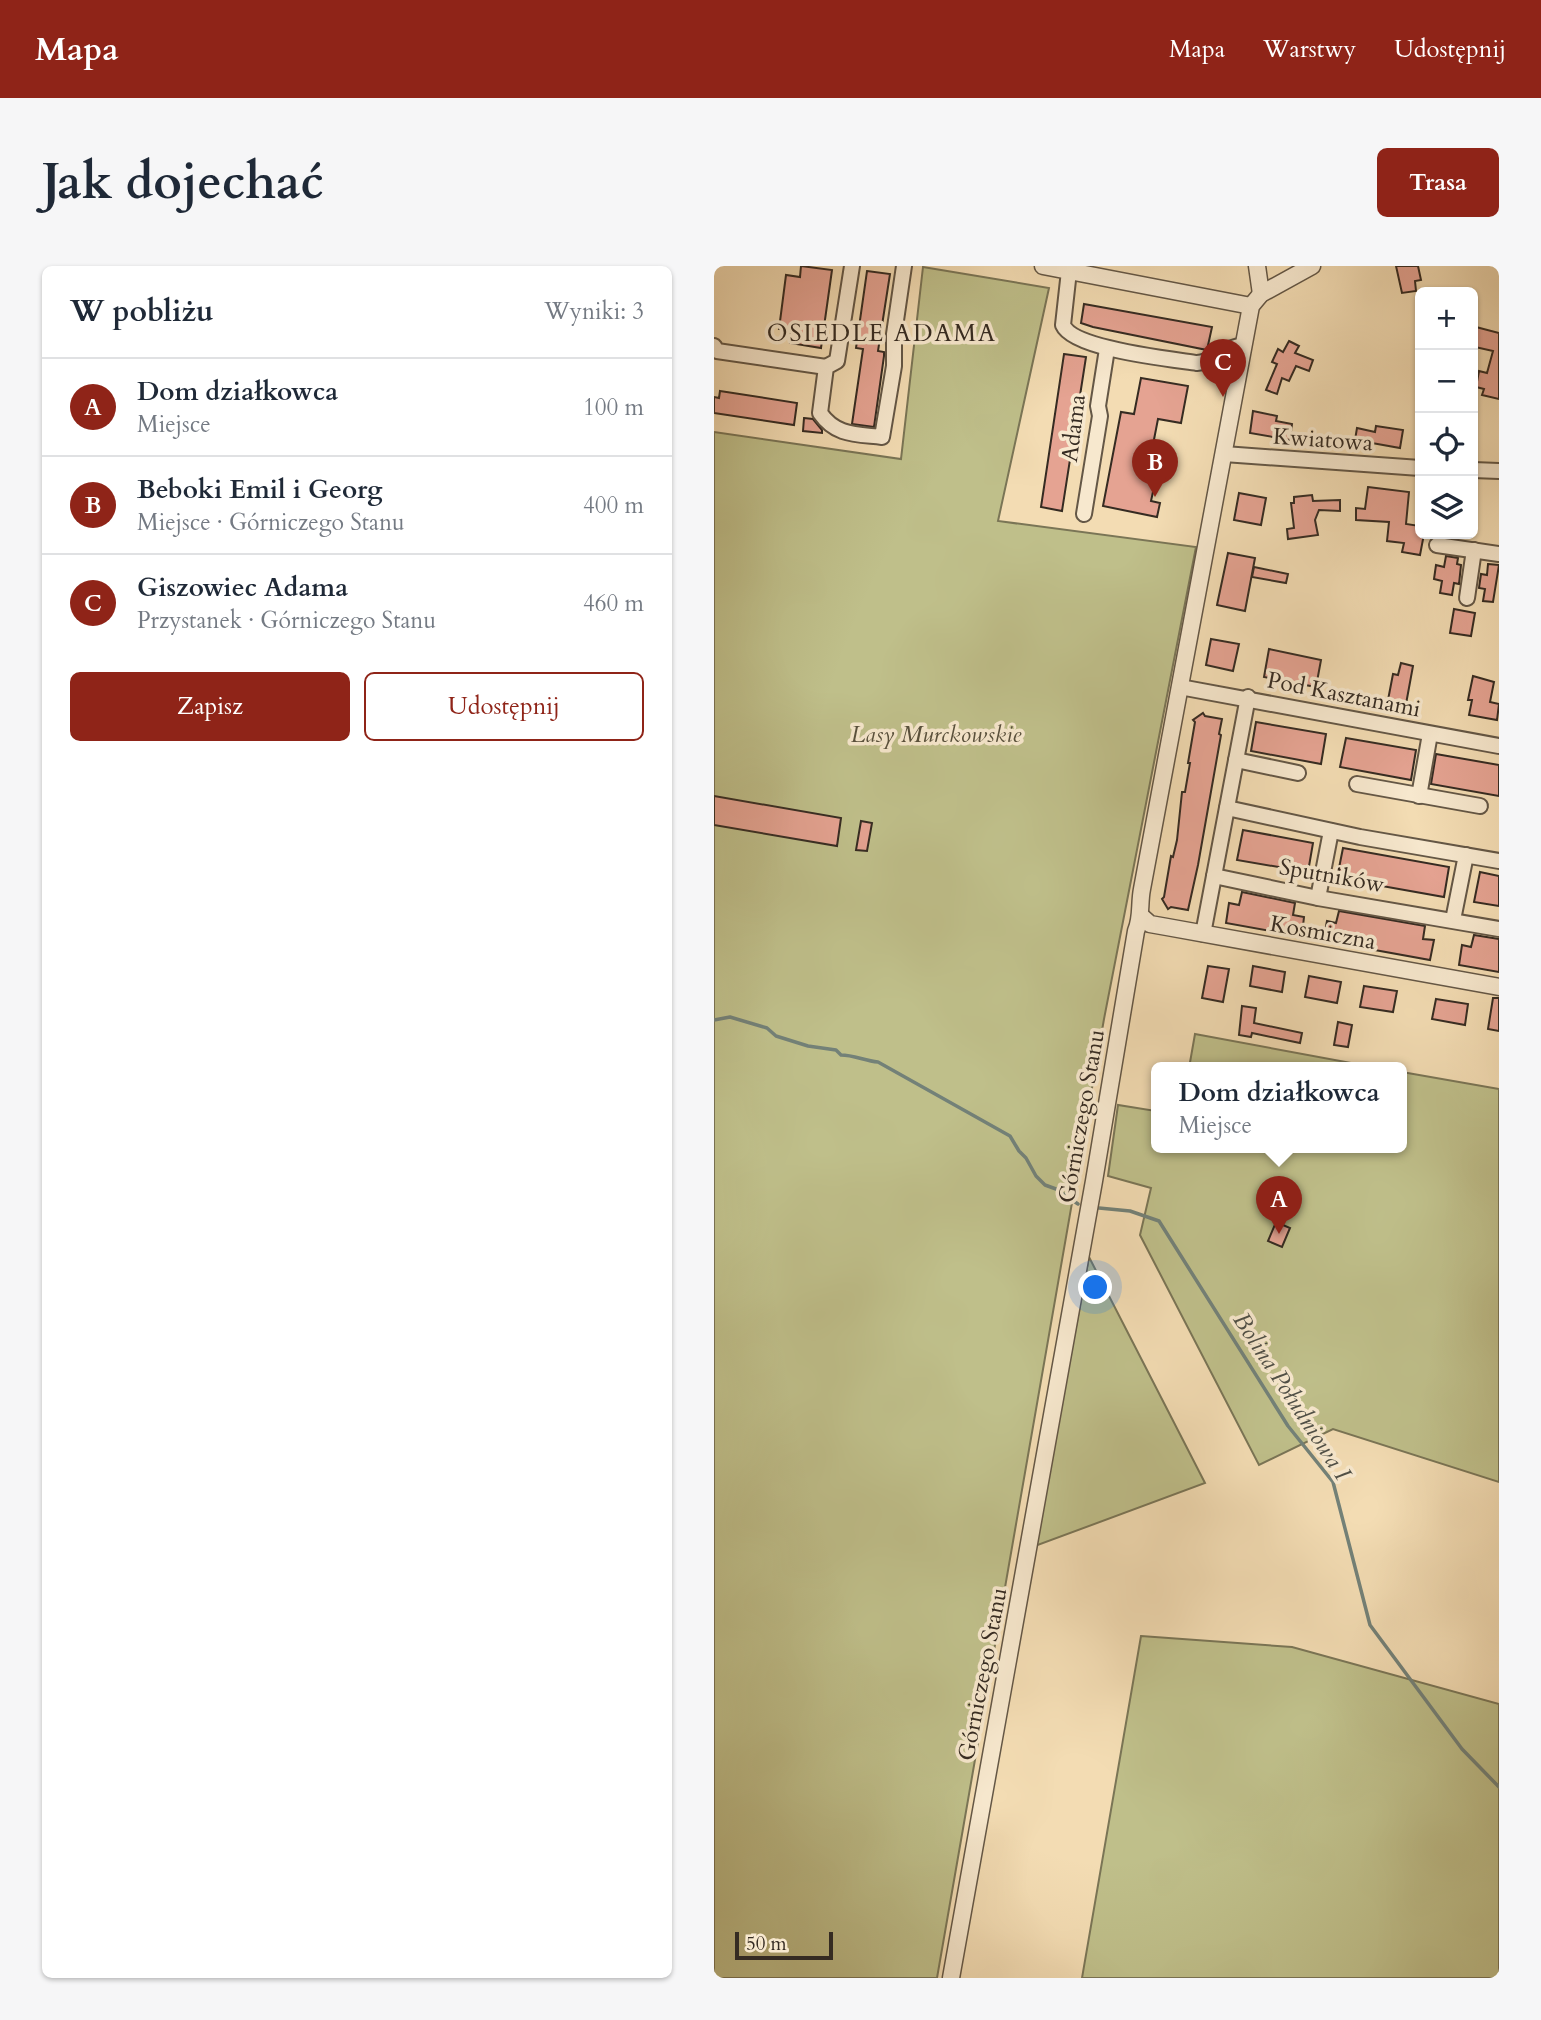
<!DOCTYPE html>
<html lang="pl">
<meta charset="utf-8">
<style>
body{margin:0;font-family:Cardo,serif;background:#f6f6f7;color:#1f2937}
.controls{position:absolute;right:21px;top:21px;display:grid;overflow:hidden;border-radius:10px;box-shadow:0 2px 5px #0004}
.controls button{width:63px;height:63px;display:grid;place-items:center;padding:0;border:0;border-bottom:2px solid #e0e1e3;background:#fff;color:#1f2937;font:35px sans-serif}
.scale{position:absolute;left:21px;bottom:18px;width:98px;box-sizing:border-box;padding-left:7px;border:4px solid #352b22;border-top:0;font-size:19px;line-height:24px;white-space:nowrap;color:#352b22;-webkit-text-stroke:5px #f7e8ce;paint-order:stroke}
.you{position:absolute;left:382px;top:1022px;width:24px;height:24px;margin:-18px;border:5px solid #fff;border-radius:50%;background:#1a73e8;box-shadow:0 0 0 10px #1a73e833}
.badge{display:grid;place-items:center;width:46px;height:46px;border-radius:50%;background:#8f2418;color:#fff;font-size:23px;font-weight:700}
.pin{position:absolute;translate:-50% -58px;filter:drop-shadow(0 2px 4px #0008)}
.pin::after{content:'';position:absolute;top:37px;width:24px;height:21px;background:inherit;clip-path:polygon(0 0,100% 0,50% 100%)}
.popup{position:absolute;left:437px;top:796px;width:256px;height:91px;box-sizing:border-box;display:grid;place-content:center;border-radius:10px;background:#fff;filter:drop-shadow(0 2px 5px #0005);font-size:23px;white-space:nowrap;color:#747a83}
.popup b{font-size:26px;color:#1f2937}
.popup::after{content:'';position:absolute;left:50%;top:100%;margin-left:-14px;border:14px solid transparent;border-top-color:#fff}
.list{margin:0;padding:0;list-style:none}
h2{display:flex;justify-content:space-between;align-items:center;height:91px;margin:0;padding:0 28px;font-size:30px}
h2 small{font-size:23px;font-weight:400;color:#747a83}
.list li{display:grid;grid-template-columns:46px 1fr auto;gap:21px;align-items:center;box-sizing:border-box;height:98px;padding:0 28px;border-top:2px solid #e0e1e3}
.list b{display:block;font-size:26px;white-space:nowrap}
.list p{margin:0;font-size:23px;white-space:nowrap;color:#747a83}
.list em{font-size:23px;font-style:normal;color:#747a83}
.actions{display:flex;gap:14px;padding:21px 28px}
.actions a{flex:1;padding:16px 0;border:2px solid #8f2418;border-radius:10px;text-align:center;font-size:24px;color:#8f2418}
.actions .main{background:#8f2418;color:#fff}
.icon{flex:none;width:38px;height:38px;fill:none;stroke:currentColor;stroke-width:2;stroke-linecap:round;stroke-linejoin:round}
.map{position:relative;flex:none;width:785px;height:1712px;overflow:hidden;border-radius:10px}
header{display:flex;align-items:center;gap:42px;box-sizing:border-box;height:98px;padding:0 35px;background:#8f2418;color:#fff}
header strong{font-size:33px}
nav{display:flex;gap:38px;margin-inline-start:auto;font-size:24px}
.intro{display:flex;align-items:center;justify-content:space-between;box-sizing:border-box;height:168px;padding:0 42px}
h1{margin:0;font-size:49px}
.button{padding:18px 32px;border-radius:10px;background:#8f2418;color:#fff;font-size:24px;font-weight:700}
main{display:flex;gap:42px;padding:0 42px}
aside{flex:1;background:#fff;border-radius:10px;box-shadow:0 2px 5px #0004}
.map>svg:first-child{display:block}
</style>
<header>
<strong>Mapa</strong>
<nav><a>Mapa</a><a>Warstwy</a><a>Udostępnij</a></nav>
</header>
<div class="intro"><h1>Jak dojechać</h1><a class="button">Trasa</a></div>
<main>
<aside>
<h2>W pobliżu<small>Wyniki: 3</small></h2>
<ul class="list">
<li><span class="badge">A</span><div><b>Dom działkowca</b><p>Miejsce</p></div><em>100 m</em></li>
<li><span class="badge">B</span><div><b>Beboki Emil i Georg</b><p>Miejsce · Górniczego Stanu</p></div><em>400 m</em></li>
<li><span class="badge">C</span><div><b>Giszowiec Adama</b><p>Przystanek · Górniczego Stanu</p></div><em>460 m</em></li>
</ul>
<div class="actions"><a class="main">Zapisz</a><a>Udostępnij</a></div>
</aside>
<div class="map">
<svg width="785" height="1712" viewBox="0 0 785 1712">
<rect width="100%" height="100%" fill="#f3dcb3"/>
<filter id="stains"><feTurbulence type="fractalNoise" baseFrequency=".00286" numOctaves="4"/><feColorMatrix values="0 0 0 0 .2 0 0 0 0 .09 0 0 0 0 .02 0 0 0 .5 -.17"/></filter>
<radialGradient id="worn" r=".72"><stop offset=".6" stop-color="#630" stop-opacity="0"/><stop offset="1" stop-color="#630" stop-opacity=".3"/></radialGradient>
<!-- green -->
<g fill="#bfbf8a" stroke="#7a7556" stroke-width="2">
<polygon points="209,1 335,22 284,255 482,281 390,753 223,1712 0,1712 0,166 187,193"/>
<polygon points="481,768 664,802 475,802"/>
<polygon points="688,806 785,823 785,1216 619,1163 545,1199 426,969 437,922 394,910 404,839 442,845 442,882 688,882"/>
<polygon points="375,991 491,1217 321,1280"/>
<polygon points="427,1370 578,1381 785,1438 785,1712 368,1712"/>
</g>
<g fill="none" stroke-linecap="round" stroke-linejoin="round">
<!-- stream -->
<g stroke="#738178" stroke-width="3.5">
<path d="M 0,754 L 16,751 L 53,762 L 62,770 L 94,780 L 122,784 L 127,789 C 140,789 151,795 164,796 L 296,870 L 305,885 L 312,892 L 322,910 L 331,919 L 342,923 L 364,938"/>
<polyline points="385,942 416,945 445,955 574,1160 619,1216 656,1359 748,1483 785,1521"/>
</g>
</g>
<!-- building -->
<g fill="#e5a392" stroke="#352b22" stroke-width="2">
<polygon points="87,0 118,4 107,82 76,77 77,65 65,63 72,9 86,11"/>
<polygon points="682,0 704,0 707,14 701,15 702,25 688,27"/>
<polygon points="153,5 176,8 164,85 170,86 170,90 160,161 138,158 149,83 142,82"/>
<polygon points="370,38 498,61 493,84 379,61 367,57"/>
<polygon points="762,61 785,67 785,133 768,129 770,123 762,121 765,105 773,107 779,85 761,81"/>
<polygon points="575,75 585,80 581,87 599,94 595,105 582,100 575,115 568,112 563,128 552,124 563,98 558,96 564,83 569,86"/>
<polygon points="350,88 372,91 348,245 327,241"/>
<polygon points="427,112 474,120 467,157 444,153 436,194 443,195 441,202 444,203 437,235 446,237 443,251 389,240 407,146 420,148"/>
<polygon points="6,125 83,137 80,159 0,147 0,131 5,132"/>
<polygon points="539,145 563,150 562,155 578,158 576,174 536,167"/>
<polygon points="90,152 99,153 108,164 108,167 89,165"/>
<polygon points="662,160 689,164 686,182 641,174 643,162 661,166"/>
<polygon points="654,221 695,226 692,258 706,260 706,268 710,268 706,289 688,286 690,277 673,275 675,256 642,254 642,242 651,243"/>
<polygon points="525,227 552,232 547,259 520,254"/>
<polygon points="598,229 599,235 626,234 626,245 605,244 601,254 604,269 574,273 573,263 580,262 577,237 580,237 580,231"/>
<polygon points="514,287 541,292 531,345 503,339"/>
<polygon points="732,290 744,292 743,298 747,299 745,318 740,317 738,329 726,327 728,315 720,313 722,299 730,301"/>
<polygon points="774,298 785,299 779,336 769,335 771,323 765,322 767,308 773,309"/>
<polygon points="540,301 574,308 572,317 538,311"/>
<polygon points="740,343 761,347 757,370 736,367"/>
<polygon points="497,373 525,378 519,405 492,399"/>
<polygon points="555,383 607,394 602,421 550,411"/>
<polygon points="687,397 699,400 692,438 674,434 679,408 684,409"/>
<polygon points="759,410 780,416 776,436 785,438 783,454 755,449 758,434 754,434"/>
<polygon points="489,447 491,450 508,453 505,468 507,469 484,599 474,644 457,641 454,643 448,633 450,631 457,590 459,591 463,574 468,526 471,526 476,497 474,497 481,456 479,454"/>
<polygon points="542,456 612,468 607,498 537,485"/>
<polygon points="632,472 702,484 697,514 626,501"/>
<polygon points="722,488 785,499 785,530 717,518"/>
<polygon points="0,530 127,552 123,580 0,559"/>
<polygon points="147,555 158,557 153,585 142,584"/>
<polygon points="529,564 599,577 594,606 523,594"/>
<polygon points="629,582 735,601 730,631 623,612"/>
<polygon points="766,606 785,610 785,640 760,636"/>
<polygon points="528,626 581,637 579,649 590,651 589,660 611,665 613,655 622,657 625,645 711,660 709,673 720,674 716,694 512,657 515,637 525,639"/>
<polygon points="760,669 785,673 785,706 745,699 748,679 757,681"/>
<polygon points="494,700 515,703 509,736 488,732"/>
<polygon points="539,700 571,706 568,726 536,720"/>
<polygon points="595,710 627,716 623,737 591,731"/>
<polygon points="650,720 683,725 679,746 646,741"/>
<polygon points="779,732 785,732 785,765 774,763"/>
<polygon points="722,733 754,738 751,759 718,753"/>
<polygon points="528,740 542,742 540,757 588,767 586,777 538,767 537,771 525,769"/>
<polygon points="624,756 638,759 634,781 620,779"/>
<polygon points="562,956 576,962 568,981 554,975"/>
</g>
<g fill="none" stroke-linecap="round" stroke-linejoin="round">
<defs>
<g id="minor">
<path d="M 138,0 L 123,95 L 112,101 L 106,147 C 122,170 142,168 168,171 L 180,100 L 180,68 L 190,0"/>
<path d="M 355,5 L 349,59 C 359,83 456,93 483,97 C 500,96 513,79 529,80"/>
<polyline points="0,80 3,85 112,101"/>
<polyline points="510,188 706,202"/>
<polyline points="759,204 785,205"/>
<polyline points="370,248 386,150 384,140 393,83"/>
<polyline points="723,279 785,288"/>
<polyline points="753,332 760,284"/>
<polyline points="466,421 785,480"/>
<polyline points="522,494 584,507"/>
<polyline points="643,518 766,540"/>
<polyline points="705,530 716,468"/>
<polyline points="513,542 646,571 785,595"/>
<polyline points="500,610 604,632 785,663"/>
<polyline points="604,632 617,565"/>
<polyline points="739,654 752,589"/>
<polyline points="489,668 534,431"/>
</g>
<g id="tertiary">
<polyline points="329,0 537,40"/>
<polyline points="543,0 547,28"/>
<polyline points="428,651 436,658 453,661 785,721"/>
<path d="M 237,1712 L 380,915 L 422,665 C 428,651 425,638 428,623 L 537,40 L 547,28 L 598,0"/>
</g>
</defs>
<!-- minor casing -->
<use href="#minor" stroke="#645746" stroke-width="18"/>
<!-- tertiary casing -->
<use href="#tertiary" stroke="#645746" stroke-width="19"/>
<!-- minor -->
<use href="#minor" stroke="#f7e8ce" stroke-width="14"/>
<!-- tertiary -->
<use href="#tertiary" stroke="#f7e8ce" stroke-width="16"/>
</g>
<g text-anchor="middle" stroke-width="7" stroke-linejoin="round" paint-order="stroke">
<!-- street labels -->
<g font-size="23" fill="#352b22" stroke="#f7e8ce">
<text transform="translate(359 162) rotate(-83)" y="8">Adama</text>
<text transform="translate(609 173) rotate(4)" y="8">Kwiatowa</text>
<text transform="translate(630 428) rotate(11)" y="8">Pod Kasztanami</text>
<text transform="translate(618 609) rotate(10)" y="8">Sputników</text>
<text transform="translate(609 666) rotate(10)" y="8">Kosmiczna</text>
<text transform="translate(367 850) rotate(-80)" y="8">Górniczego Stanu</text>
<text transform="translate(268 1408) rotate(-79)" y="8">Górniczego Stanu</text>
</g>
<!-- park labels -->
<g font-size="23" font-style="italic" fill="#58503c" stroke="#f7e8ce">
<text x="222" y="476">Lasy Murckowskie</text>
</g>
<!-- neighbourhood labels -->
<g font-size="24" letter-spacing="2" fill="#352b22" stroke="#f7e8ce">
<text x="168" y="75">OSIEDLE ADAMA</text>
</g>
<!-- water labels -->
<g font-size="24" font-style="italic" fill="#4f4f46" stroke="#f7e8ce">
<text transform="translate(578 1130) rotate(57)" y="8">Bolina Południowa I</text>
</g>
</g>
<rect width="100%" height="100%" filter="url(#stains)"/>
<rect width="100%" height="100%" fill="url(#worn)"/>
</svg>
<div class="controls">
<button>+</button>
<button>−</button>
<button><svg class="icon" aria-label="locate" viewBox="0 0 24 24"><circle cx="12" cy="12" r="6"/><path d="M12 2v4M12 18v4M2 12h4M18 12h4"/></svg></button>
<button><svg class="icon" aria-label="layers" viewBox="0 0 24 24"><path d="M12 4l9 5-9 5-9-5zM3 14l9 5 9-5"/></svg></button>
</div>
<div class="scale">50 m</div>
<div class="you"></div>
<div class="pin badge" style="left:565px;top:968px">A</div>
<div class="popup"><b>Dom działkowca</b>Miejsce</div>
<div class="pin badge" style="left:441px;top:231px">B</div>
<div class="pin badge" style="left:509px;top:131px">C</div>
</div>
</main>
